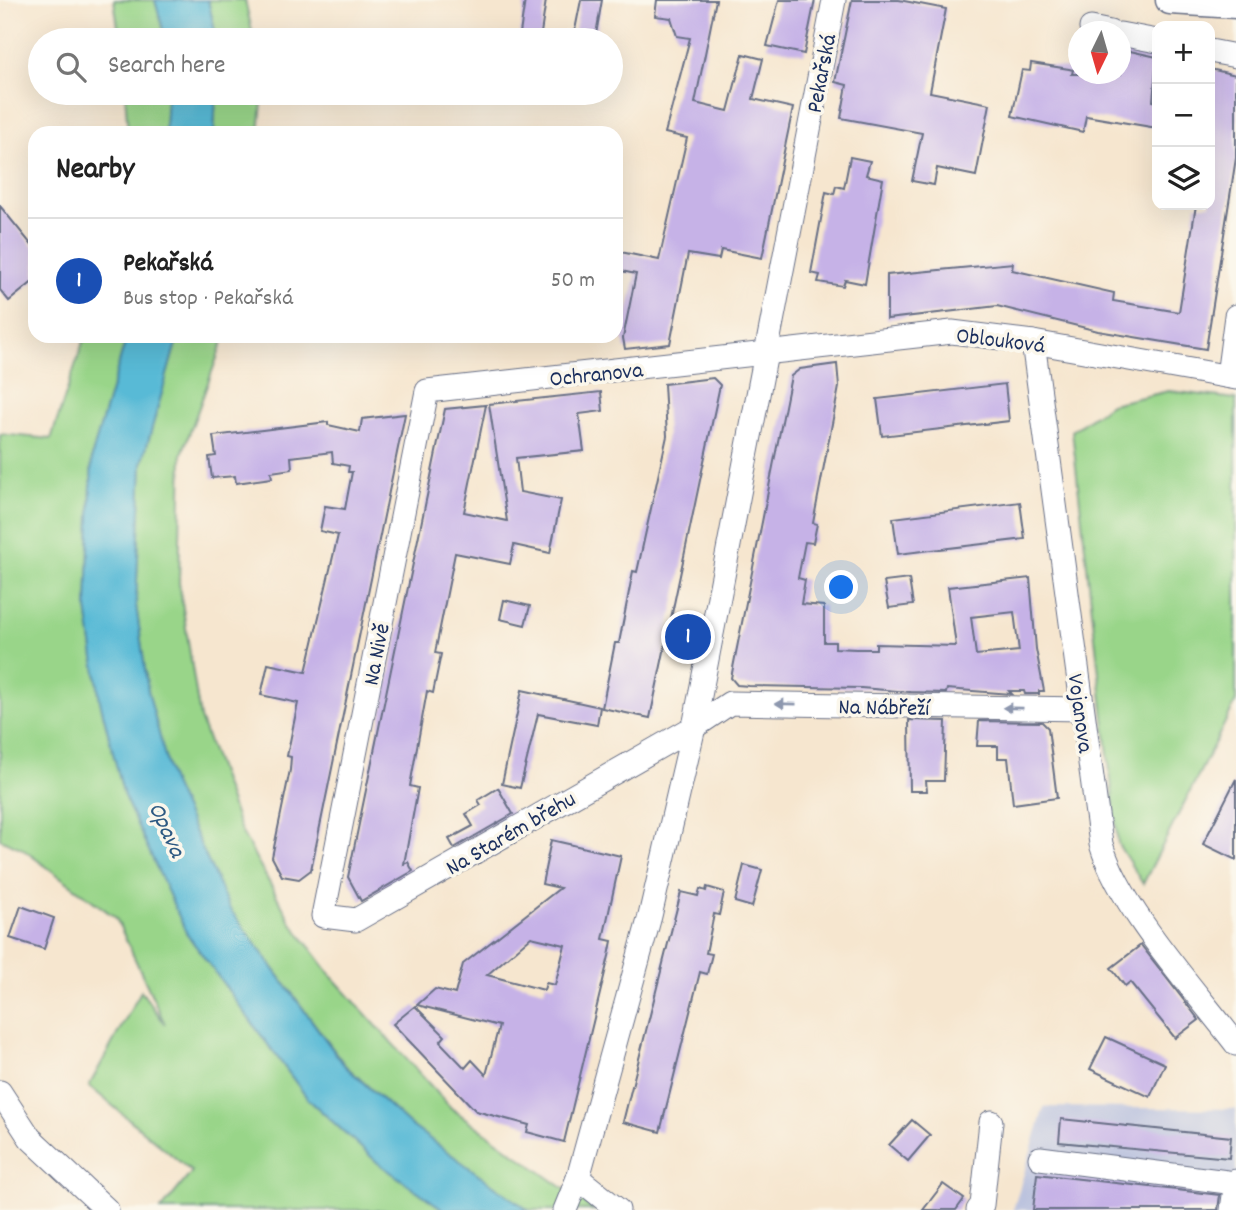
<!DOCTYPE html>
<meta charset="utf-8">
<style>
body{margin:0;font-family:Dekko,sans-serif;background:#f2f2f2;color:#222}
.controls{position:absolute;right:21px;top:21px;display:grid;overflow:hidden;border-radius:14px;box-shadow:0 7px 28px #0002}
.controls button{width:63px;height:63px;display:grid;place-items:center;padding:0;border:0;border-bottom:2px solid #e0e0e0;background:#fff;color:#222;font:35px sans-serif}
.compass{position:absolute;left:1068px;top:21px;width:63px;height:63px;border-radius:50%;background:#fff;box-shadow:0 7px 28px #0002;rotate:185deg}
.you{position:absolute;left:842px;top:588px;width:24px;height:24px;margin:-18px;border:5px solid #fff;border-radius:50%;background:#1a73e8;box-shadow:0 0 0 10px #1a73e833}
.badge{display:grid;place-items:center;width:46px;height:46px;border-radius:50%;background:#db2777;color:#fff;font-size:23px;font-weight:700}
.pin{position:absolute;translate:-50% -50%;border:4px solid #fff;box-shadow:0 2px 7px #0006}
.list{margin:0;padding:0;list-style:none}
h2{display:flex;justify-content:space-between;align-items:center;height:91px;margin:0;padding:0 28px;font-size:30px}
h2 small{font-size:23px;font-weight:400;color:#767676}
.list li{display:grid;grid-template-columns:46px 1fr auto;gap:21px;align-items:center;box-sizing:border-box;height:126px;padding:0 28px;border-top:2px solid #e0e0e0}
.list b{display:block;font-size:26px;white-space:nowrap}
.list p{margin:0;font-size:23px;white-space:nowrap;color:#767676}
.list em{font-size:23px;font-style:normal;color:#767676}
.icon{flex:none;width:38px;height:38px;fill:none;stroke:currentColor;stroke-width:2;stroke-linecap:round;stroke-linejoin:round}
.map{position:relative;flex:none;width:1236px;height:1210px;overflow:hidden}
.search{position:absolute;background:#fff;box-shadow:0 7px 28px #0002;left:28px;top:28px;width:595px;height:77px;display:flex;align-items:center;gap:18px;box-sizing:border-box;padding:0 24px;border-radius:38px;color:#767676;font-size:26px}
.panel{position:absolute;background:#fff;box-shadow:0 7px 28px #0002;left:28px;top:126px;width:595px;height:217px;border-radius:21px}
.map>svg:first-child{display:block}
</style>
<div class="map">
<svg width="1236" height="1210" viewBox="0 0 1236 1210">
<rect width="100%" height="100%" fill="#fbf7ec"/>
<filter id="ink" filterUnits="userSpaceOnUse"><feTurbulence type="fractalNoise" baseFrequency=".0143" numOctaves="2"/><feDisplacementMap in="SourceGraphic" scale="14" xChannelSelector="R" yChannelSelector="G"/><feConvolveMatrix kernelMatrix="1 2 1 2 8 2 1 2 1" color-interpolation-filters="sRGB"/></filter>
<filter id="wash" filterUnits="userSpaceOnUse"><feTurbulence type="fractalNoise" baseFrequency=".00686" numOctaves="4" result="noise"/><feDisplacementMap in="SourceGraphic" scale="28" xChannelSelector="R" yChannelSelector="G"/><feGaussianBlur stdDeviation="1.57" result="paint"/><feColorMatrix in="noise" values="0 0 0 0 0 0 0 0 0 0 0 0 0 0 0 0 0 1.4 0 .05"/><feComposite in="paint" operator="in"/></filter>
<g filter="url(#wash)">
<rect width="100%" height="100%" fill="#f6e6cf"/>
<!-- industrial -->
<polygon fill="#bcc3de" points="1044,1107 1236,1109 1236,1210 1013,1210"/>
<!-- green -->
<g fill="#99d589" stroke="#5a8274" stroke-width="2">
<polygon points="114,0 155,0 166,40 120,40"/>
<polygon points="208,0 245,0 254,40 217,40"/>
<polygon points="125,93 167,93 165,133 128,133"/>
<polygon points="216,93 263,93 259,133 214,133"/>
<polygon points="85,336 127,336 92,455 87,608 100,701 124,796 187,934 308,1099 378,1163 444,1210 161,1210 192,1172 89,1086 141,991 165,1024 116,918 21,848 0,839 0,434 51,439"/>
<polygon points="178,336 225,336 182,454 179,583 200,718 241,831 291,922 333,978 451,1108 594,1210 528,1210 409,1124 345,1065 229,908 171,780 148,691 136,605 142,463"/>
<polygon points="1169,391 1236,399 1236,701 1143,884 1118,844 1072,431 1111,404"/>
</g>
<!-- water -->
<g fill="#58bad6" stroke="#3a749a" stroke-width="2">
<polygon points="155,0 208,0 217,40 166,40"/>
<polygon points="167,93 216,93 214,133 165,133"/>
<polygon points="127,336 178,336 142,463 136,605 148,691 171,780 229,908 345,1066 409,1124 528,1210 444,1210 378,1163 308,1099 187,934 124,796 100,701 87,608 92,455"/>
</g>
<g id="blocks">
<!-- building -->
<g fill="#c6b2e7" fill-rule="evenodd">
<polygon points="525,0 546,0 540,40 519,40"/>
<polygon points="581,0 602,0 595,40 573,40"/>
<polygon points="657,0 716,0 695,103 728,111 743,54 763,59 753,99 793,108 762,258 721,250 719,259 688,254 670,344 625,349 623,338 636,274 616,270 616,251 659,260 687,138 665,133 690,38 677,36 671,18 655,16"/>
<polygon points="779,0 815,0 804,54 767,46"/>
<polygon points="852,0 899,0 946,9 930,92 990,104 976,176 937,168 934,185 912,181 922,133 841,118 847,85 835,82"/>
<polygon points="1121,49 1157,57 1153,101 1157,102 1157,128 1086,116 1083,132 1012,116 1022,70 1030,71 1031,63 1069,69 1073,70 1072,74 1121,74"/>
<polygon points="1210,69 1236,75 1236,158 1206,349 1098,331 997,306 887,319 887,275 1013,263 1012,270 1114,293 1113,301 1179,312 1196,205 1210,205"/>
<polygon points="850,157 870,161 866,175 883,179 865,284 845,280 843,286 818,282 820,275 811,273 826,192 834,194 836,186 844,188"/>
<polygon points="0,206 35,249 35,280 9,301 0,290"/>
<path d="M 837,364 L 839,387 L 813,523 L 817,524 L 813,543 L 805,542 L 798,578 L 805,580 L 801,604 L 824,606 L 824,642 L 835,642 L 835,648 L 856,649 L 876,649 L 876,644 L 956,646 L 948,587 L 1030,578 L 1036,649 L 1044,691 L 1039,691 L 1039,694 L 1025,694 L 1024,691 L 1009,691 L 1012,694 L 947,689 L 946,693 L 910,692 L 861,688 L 749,686 L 737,685 L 731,678 L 791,376 L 800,369 ZM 1014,612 L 1019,651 L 976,655 L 971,617 Z"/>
<polygon points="713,378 720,385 650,718 602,708 615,643 619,643 633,571 637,572 667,436 664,384"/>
<polygon points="1005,384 1009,421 882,436 877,399"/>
<polygon points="601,392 603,411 579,414 584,451 516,458 520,492 561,500 550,553 514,545 510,564 455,553 435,653 441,654 433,693 427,691 410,786 418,788 404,864 408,862 413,871 361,901 348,877 445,409 486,405 464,512 507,521 489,404"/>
<polygon points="405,414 311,870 299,879 282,876 272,857 290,770 291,757 287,756 298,703 261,695 268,664 306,672 338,535 320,531 325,506 345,509 352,472 348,472 349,466 333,463 332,452 291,457 292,469 271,472 272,478 236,483 235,476 212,478 209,457 216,456 213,436 328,422 328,425 360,432 362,419"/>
<polygon points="1020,502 1025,539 898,554 893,518"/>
<polygon points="909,579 913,605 889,608 884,582"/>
<polygon points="504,600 530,606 525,625 500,619"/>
<polygon points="522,690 600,707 597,725 538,714 520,788 502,784"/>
<polygon points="909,720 946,721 944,781 926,781 927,791 910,791"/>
<polygon points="979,721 1042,722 1048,728 1057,798 1013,804 1008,758 998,758 998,746 977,746"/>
<polygon points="1236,779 1236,860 1203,844"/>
<polygon points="498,788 513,814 454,848 449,839 473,826 466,814 481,805 478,800"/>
<path d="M 551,840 L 621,856 L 603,939 L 612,941 L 609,956 L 564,1142 L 527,1132 L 529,1125 L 476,1111 L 393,1024 L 415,1006 L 445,1036 L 440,1042 L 465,1068 L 472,1060 L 486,1075 L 499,1026 L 417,1005 L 435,989 L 455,994 L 463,964 L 560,888 L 542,884 ZM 531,937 L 565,945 L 555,985 L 546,983 L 544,990 L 487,975 Z"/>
<polygon points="744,865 762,870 752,907 735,902"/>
<polygon points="707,887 724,892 719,915 714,914 706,953 712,954 707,974 700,972 660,1132 623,1122 681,892 698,896 700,889 706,891"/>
<polygon points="21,906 54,918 44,949 10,938"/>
<polygon points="1141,945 1199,1020 1175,1038 1130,982 1125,986 1111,968"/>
<polygon points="1106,1037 1165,1064 1150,1097 1090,1069"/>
<polygon points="1061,1119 1231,1137 1229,1158 1059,1142"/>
<polygon points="912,1120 930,1135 908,1161 889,1145"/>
<polygon points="1037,1174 1220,1195 1218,1210 1033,1210"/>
<polygon points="943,1184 964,1199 956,1210 923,1210"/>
</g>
</g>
</g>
<g filter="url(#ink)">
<use href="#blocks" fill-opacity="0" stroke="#686f86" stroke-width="2"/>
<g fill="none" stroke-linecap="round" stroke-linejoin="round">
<defs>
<g id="minor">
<polyline points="1091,28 1110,32"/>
<polyline points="1120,34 1157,41"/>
<polyline points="1210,51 1236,56"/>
<path d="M 1033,342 L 1101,844 C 1120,908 1194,989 1236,1044"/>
<polyline points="1228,376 1236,316"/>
<polyline points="1082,709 730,703 694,727 356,920 323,916 427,391 952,332 1033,342 1236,378"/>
<polyline points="0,1092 30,1138 107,1210"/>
<polyline points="1040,1158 1235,1183"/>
<polyline points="578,1178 618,1210"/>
<polyline points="565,1210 578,1178 650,916 694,727 834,0"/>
<polyline points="978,1210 982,1205 991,1122"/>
<polyline points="1232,1210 1236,1181"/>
</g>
<polyline id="tertiary" points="1170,0 1236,4"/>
</defs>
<!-- minor casing -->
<use href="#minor" stroke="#686f86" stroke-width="25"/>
<!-- tertiary casing -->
<use href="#tertiary" stroke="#686f86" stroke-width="31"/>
<!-- minor -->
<use href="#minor" stroke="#fff" stroke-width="23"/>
<!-- tertiary -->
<use href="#tertiary" stroke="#fff" stroke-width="28"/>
</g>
<!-- one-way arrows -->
<defs><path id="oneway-solid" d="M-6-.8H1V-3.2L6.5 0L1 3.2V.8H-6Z" transform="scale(1.75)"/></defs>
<g fill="#8d97ae">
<use href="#oneway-solid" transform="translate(786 704) rotate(-179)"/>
<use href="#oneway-solid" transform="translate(1013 708) rotate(-179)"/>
</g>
</g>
<g text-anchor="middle" stroke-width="7" stroke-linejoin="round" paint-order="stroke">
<!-- street labels -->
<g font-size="23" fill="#1b2f5e" stroke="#fbf7ec">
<text transform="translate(820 73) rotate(-79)" y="8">Pekařská</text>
<text transform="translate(1001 339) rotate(7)" y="8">Oblouková</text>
<text transform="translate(596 373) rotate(-6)" y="8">Ochranova</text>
<text transform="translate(375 654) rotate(-79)" y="8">Na Nivě</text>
<text transform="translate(884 706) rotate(1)" y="8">Na Nábřeží</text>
<text transform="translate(1082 713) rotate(82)" y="8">Vojanova</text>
<text transform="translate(510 832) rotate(-30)" y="8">Na Starém břehu</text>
</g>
<!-- water labels -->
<g font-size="24" font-style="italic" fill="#2d5982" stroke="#fbf7ec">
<text transform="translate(168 829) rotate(65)" y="8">Opava</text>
</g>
</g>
</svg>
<div class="controls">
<button>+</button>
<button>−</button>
<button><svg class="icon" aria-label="layers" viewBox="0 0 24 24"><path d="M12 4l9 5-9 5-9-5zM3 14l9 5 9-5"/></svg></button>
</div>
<svg class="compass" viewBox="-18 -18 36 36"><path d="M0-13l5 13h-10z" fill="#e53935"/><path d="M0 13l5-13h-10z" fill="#767676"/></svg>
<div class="you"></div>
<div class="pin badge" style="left:688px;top:637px;background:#1a4fb4">1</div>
<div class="search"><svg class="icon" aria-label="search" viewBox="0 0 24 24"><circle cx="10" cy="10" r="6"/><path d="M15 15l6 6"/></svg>Search here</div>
<section class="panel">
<h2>Nearby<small></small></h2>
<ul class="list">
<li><span class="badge" style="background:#1a4fb4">1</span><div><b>Pekařská</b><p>Bus stop · Pekařská</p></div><em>50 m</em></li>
</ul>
</section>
</div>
